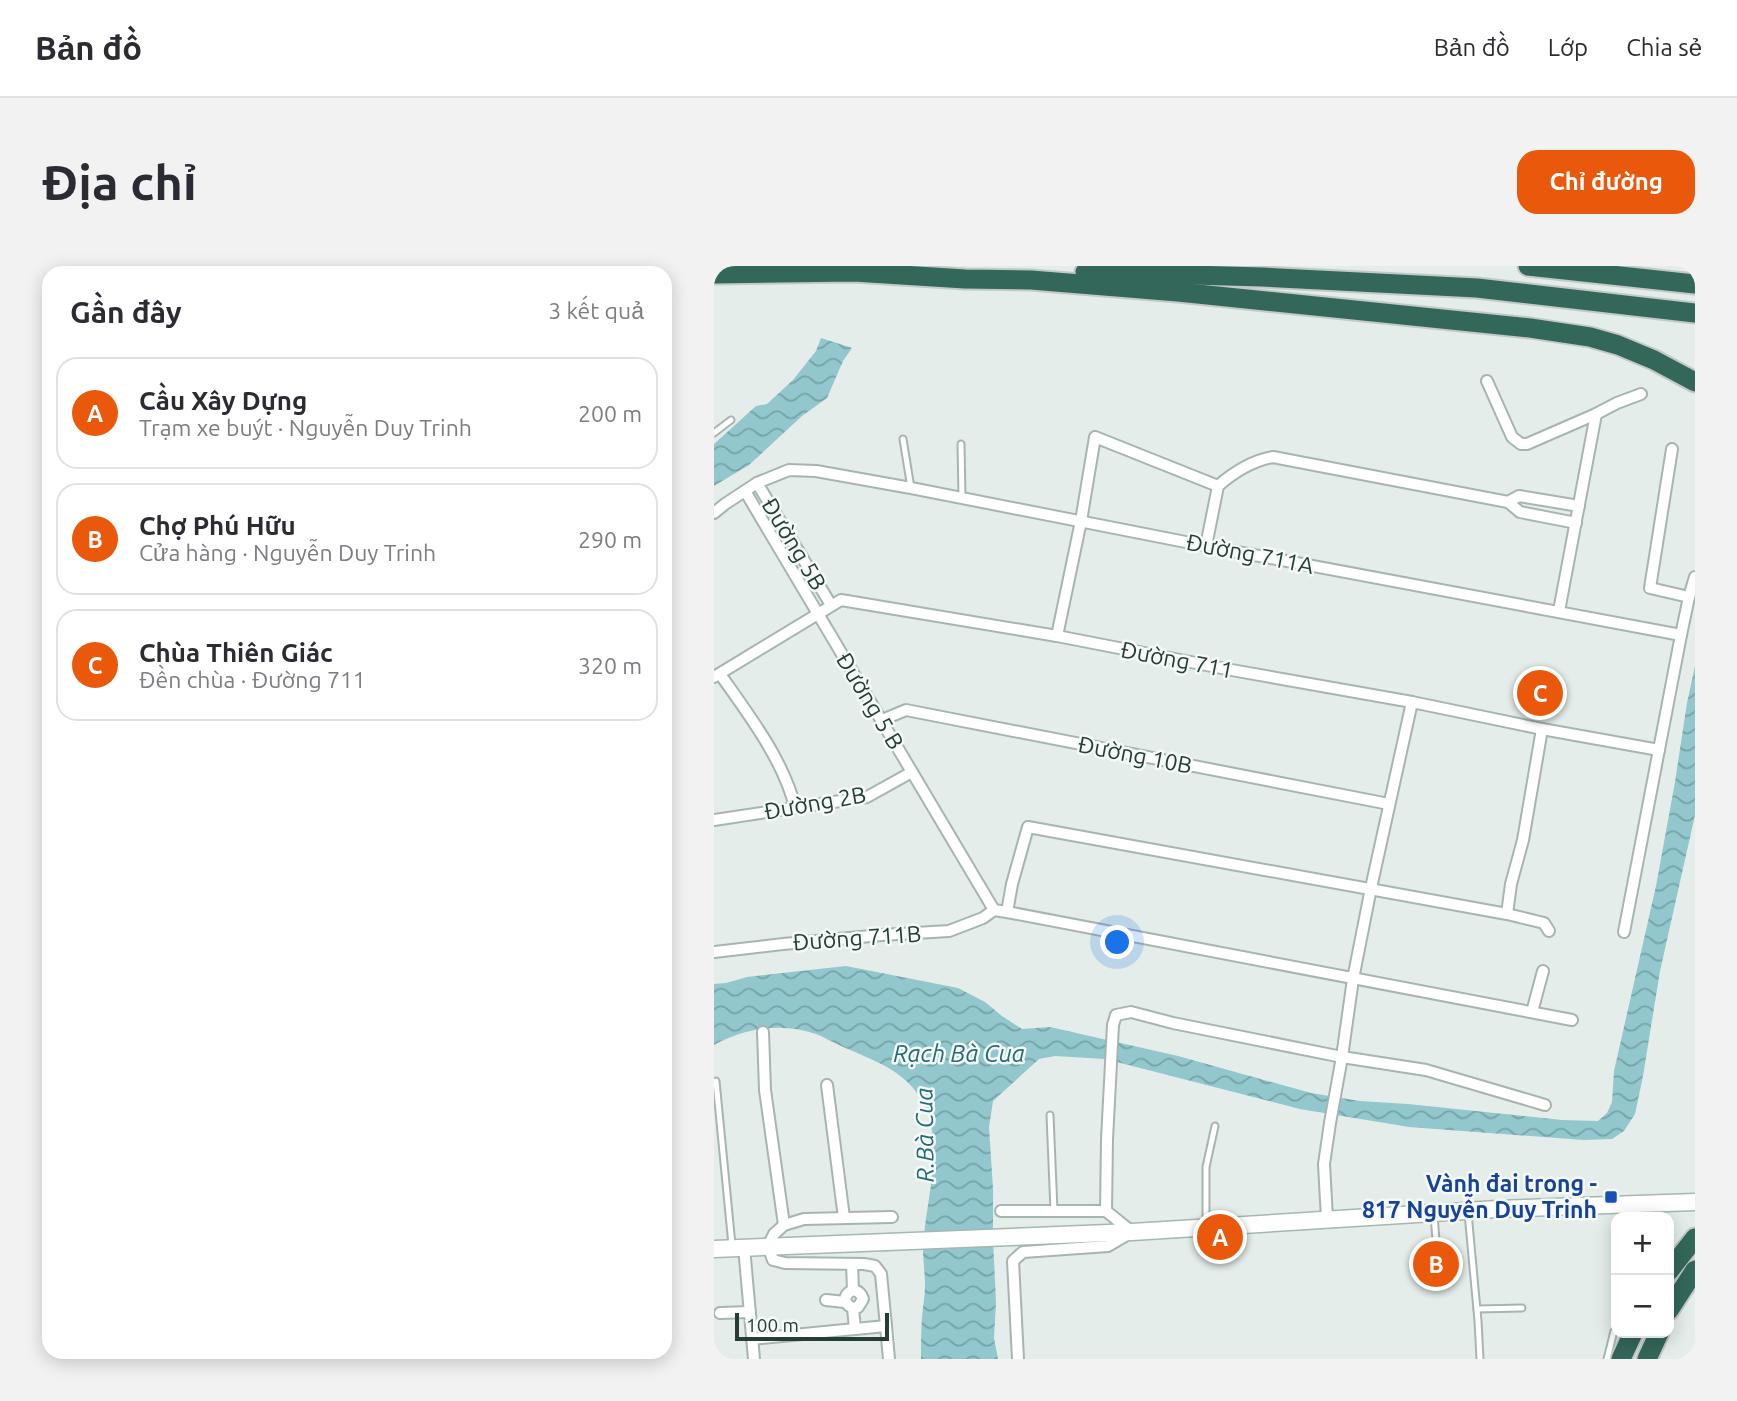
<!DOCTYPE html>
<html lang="vi">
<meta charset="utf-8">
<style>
body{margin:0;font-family:Ubuntu,sans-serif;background:#f2f2f3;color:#2b2b33}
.controls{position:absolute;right:21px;bottom:21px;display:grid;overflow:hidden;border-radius:14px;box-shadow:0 4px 18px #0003}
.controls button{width:63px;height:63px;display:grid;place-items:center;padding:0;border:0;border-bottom:2px solid #e1e1e2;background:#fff;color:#2b2b33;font:35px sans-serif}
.scale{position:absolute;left:21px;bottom:18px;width:154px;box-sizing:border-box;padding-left:7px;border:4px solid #253d36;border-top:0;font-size:19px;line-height:24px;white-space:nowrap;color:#253d36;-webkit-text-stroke:5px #f5f9f7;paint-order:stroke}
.you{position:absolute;left:404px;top:677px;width:24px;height:24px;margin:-18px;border:5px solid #fff;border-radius:50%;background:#1a73e8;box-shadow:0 0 0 10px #1a73e833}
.badge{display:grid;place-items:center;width:46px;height:46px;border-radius:50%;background:#ea580c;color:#fff;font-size:23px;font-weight:700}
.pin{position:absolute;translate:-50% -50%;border:4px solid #fff;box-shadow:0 2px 7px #0006}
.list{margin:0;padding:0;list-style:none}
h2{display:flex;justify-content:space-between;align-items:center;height:91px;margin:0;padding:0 28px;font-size:30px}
h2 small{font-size:23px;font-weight:400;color:#7c7c81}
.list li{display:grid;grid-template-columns:46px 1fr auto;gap:21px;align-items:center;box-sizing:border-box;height:112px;margin:0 14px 14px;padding:0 14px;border:2px solid #e1e1e2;border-radius:21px}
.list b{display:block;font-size:26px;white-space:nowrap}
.list p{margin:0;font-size:23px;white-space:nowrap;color:#7c7c81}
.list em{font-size:23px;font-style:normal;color:#7c7c81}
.map{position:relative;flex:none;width:981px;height:1093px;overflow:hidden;border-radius:21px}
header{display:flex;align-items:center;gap:42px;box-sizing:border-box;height:98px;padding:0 35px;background:#fff;border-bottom:2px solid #e1e1e2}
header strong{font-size:33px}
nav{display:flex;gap:38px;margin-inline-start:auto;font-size:24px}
.intro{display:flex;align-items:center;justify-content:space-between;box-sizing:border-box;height:168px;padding:0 42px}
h1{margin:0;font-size:49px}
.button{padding:18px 32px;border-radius:21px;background:#ea580c;color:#fff;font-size:24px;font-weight:700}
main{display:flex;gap:42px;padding:0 42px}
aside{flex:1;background:#fff;border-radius:21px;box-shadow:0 4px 18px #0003}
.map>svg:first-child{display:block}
</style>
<header>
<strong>Bản đồ</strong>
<nav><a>Bản đồ</a><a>Lớp</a><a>Chia sẻ</a></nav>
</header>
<div class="intro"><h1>Địa chỉ</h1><a class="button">Chỉ đường</a></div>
<main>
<aside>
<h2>Gần đây<small>3 kết quả</small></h2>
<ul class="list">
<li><span class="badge">A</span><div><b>Cầu Xây Dựng</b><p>Trạm xe buýt · Nguyễn Duy Trinh</p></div><em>200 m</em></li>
<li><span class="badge">B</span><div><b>Chợ Phú Hữu</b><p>Cửa hàng · Nguyễn Duy Trinh</p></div><em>290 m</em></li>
<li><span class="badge">C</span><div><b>Chùa Thiên Giác</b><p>Đền chùa · Đường 711</p></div><em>320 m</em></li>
</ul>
</aside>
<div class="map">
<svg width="981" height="1093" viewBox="0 0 981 1093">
<defs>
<pattern id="water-waves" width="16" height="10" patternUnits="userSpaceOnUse" patternTransform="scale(1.75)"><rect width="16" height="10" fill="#91c7cd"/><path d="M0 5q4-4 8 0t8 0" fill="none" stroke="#76a3a7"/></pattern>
<pattern id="building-cross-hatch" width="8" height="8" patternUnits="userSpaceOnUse" patternTransform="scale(1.75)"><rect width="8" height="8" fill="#bdcac4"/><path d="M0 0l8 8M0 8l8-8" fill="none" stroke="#a2aea9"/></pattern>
</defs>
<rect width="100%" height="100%" fill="#e4ede9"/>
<!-- water -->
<g fill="url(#water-waves)">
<polygon points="107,72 138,82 129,95 113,132 88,150 35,199 0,220 0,178 42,140 53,138 79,114 102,85"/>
<path d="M 981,400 L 981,549 L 946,705 L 929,810 L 921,848 L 910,865 L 898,873 L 870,874 L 695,861 L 586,843 L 391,793 L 341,790 L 325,793 L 279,835 L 275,861 L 279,923 L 279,973 L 282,1036 L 280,1072 L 284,1093 L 207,1093 C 207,1079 207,1065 208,1051 C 209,1040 211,1029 211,1019 C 211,1007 209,994 209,982 C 211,931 237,866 199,822 C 180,799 147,790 121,777 C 115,775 109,770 102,768 C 67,756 32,762 0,779 L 0,718 L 12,717 L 33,711 L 132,700 L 244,722 L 271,736 L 288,750 L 308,763 L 336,761 L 464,790 L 597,827 L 646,835 L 694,838 L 848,854 L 884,855 L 893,847 L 898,836 L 900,805 L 942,620 L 961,516 L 973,437 Z"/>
</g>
<!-- building -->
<polygon fill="url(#building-cross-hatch)" stroke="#b7c6bf" stroke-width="2" points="821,415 835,418 831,438 817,435"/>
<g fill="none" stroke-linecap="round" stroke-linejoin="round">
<defs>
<g id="service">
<polyline points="0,167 17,154"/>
<polyline points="189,173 197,222"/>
<polyline points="247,178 248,232"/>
<polyline points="2,815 18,979"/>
<polyline points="336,849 340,945"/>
<polyline points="754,947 764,1055 766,1093"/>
<polyline points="720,949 723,987"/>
<polyline points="492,960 492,901 501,860"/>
<polyline points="763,1043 808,1042"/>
<polyline points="893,1093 900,1065"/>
</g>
<g id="minor">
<polyline points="773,115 798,171 807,178 813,178 882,148 903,137 927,128"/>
<polyline points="958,183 936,322 975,331 967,369"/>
<polyline points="43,217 117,339"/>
<polyline points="31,225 280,644"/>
<polyline points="794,236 806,246 862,257"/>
<polyline points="0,247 11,238 43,217 75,204 102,205 197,222 492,280 967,369 910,666"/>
<path d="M 492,280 L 504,220 C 520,206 537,195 559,191 L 794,236 L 805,230 L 865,240"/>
<polyline points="975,331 981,311"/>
<polyline points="845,345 882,148"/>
<polyline points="343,370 367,255 381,171 504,220"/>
<path d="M 6,408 C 34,448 69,493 81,541"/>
<polyline points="0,411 127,334 343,370 523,405 698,436 828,463 945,484"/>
<polyline points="168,454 192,444 675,538"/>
<polyline points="0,554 153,531 198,506"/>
<polyline points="280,644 293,646 298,618 314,561 793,648 830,657 835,665"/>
<polyline points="293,646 858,754"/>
<polyline points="793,648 797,618 809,574 828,463"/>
<polyline points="0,686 69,678 168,669 235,665 269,652 280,644"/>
<polyline points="818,746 829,705"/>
<polyline points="49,766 51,824 70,959"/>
<polyline points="113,819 130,952"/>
<polyline points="287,945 392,945 418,966 394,980 309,986 299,995 304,1093"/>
<polyline points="392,945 393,873 399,759 402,749 417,746 459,757 628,791 712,804 831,839"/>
<polyline points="613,953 610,898 616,857 628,791 639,713 657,622 698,436"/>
<polyline points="30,981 40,1093"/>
<polyline points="138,998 139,1024"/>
<polyline points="112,1034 131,1036"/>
<path d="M 139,1042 L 144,1041 L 149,1033 C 142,1013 120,1034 139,1042 L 141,1063"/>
<polyline points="6,1047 36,1046"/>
<polyline points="172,1060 167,1008 161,1000 150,998 71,997 59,994 54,980 60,968 70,959 90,953 178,951"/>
<polyline points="38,1073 172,1060 175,1093"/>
</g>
<polyline id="secondary" points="0,983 418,966 783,943 981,936"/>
<g id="motorway">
<polyline points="814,0 981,18"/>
<polyline points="371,6 548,11 763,22 981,47"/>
<polyline points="0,8 140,6 251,13 317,14 464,26 816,62 876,71 904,79 940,94 981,116"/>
<polyline points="955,1005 981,972"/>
<polyline points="955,1044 981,1004"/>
<polyline points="907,1093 919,1067"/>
<polyline points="933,1093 945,1067"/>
</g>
</defs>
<!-- service casing -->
<use href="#service" stroke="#a7b5b0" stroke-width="9"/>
<!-- minor casing -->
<use href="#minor" stroke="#a7b5b0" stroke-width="14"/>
<!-- secondary casing -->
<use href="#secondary" stroke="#a3b8b0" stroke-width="19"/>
<!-- motorway casing -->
<use href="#motorway" stroke="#c2c9c7" stroke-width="23"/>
<!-- service -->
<use href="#service" stroke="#fff" stroke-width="5"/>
<!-- minor -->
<use href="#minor" stroke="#fff" stroke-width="10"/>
<!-- secondary -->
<use href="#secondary" stroke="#fff" stroke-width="16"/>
<!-- motorway -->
<use href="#motorway" stroke="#33675a" stroke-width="19"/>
</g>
<!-- markers -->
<rect fill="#1a4fb4" stroke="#f5f9f7" stroke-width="2.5" x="890" y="924" width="14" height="14" rx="3.5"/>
<g text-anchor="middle" stroke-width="5" stroke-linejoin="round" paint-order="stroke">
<!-- street labels -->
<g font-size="23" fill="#253d36" stroke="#f5f9f7">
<text transform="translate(80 278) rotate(59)" y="8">Đường 5B</text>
<text transform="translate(536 288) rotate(11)" y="8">Đường 711A</text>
<text transform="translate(463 394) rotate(11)" y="8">Đường 711</text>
<text transform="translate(156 435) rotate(59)" y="8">Đường 5 B</text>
<text transform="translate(421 489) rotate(11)" y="8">Đường 10B</text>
<text transform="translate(101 537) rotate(-10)" y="8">Đường 2B</text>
<text transform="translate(143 672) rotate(-4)" y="8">Đường 711B</text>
</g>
<!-- transit labels -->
<g font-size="23" font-weight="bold" fill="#164399" stroke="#f5f9f7" text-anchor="end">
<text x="883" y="926">Vành đai trong -<tspan x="883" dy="26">817 Nguyễn Duy Trinh</tspan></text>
</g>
<!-- water labels -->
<g font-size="24" font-style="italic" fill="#236c75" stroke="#f5f9f7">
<text x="245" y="796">Rạch Bà Cua</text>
<text transform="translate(211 869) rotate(-91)" y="8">R.Bà Cua</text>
</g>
</g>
</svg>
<div class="controls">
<button>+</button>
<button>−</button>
</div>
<div class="scale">100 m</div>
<div class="you"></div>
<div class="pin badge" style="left:506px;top:971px">A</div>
<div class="pin badge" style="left:722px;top:998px">B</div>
<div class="pin badge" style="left:826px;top:427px">C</div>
</div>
</main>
